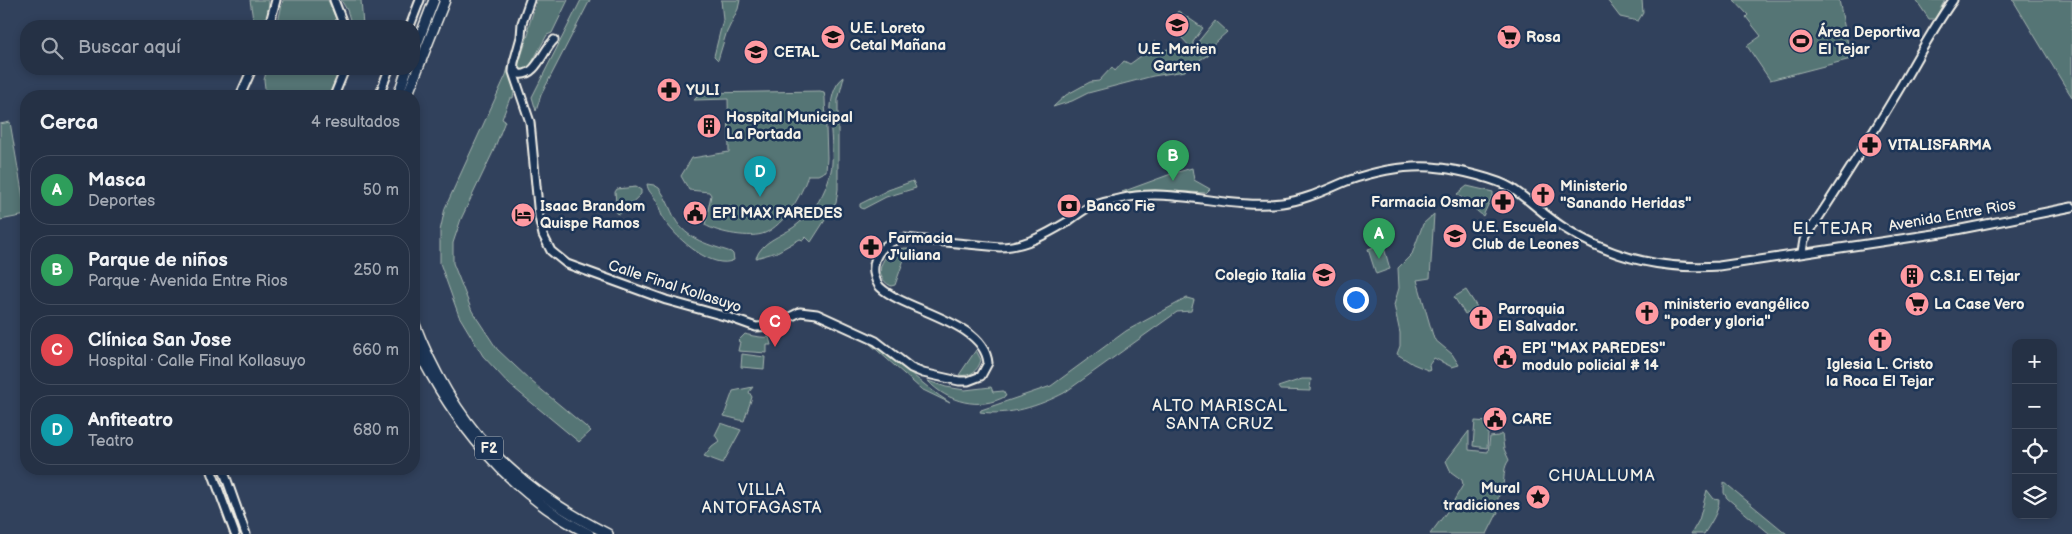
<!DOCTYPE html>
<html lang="es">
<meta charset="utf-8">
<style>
body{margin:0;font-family:"Balsamiq Sans",sans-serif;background:#2d394c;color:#f1f3f6}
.controls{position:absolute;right:15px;bottom:15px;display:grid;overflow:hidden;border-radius:10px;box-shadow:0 2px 8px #0003}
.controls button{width:45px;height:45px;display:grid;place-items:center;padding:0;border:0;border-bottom:1px solid #424c5e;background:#253145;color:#f1f3f6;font:25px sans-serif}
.you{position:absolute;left:1355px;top:299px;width:18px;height:18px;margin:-12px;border:4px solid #fff;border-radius:50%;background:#1a73e8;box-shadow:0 0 0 8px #1a73e833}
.badge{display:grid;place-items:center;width:32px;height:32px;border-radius:50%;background:#ff9aa2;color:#fff;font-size:16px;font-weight:700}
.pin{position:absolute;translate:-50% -41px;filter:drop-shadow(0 1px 2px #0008)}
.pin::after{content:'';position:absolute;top:26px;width:18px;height:15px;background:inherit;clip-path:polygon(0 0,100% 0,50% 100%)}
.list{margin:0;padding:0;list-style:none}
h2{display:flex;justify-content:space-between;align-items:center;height:65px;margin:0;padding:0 20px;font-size:21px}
h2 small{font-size:16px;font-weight:400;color:#a3a9b3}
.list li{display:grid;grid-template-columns:32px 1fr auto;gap:15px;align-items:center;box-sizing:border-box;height:70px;margin:0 10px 10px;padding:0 10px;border:1px solid #424c5e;border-radius:20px}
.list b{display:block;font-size:19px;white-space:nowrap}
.list p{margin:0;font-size:16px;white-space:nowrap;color:#a3a9b3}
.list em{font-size:16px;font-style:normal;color:#a3a9b3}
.icon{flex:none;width:28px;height:28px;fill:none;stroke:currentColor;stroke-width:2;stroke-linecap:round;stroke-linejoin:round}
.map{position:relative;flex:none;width:2072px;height:534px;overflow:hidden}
.search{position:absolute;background:#253145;box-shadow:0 2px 8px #0003;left:20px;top:20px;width:400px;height:55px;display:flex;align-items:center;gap:12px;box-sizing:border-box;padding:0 18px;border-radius:20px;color:#a3a9b3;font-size:19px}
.panel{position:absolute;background:#253145;box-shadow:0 2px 8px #0003;left:20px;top:90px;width:400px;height:385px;border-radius:20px}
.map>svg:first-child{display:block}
</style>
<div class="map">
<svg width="2072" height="534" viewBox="0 0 2072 534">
<rect width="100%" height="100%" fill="#31415c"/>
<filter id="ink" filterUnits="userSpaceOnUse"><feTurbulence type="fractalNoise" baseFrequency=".02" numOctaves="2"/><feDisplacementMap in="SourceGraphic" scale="10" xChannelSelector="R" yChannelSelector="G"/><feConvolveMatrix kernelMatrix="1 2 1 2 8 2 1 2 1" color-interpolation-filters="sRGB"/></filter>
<g filter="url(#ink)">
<!-- green -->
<g fill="#547575" stroke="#a4b3ae">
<polygon points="250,0 269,0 267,21 264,26 254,26"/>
<polygon points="283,0 328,0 339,26 277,26"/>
<polygon points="341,0 361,0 363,26 352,26 347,10"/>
<polygon points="537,0 568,0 552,33 547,35 530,66 526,70 522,70 518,66 529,32 528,28"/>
<polygon points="581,0 590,0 541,95 536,111 532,97"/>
<polygon points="721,0 740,0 738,9 726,34 718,60 714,56 723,20"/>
<polygon points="1607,0 1642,0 1643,13 1638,21 1620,17"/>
<polygon points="1734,0 1839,0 1851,59 1770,80 1747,46 1761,36 1746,17 1748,15"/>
<polygon points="1916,0 1945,0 1935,19 1929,19"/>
<polygon points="2013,0 2072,0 2072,97 2063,83"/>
<polygon points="1178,11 1203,28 1193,42 1193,48 1215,21 1227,32 1211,46 1208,55 1188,67 1185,71 1153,76 1088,93 1072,101 1053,107 1066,95 1090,82 1099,81 1112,67 1115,71 1124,61 1130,64 1148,51 1155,41 1159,51 1182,46 1189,51 1192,49 1169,24"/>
<path d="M 509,64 C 510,75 516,88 513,98 L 510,98 L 502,119 L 505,121 L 493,152 L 461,219 L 453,243 L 453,263 L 472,311 L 497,349 L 531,381 L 591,431 L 579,442 L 509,384 L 483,356 L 459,316 L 440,263 L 440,231 L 445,208 L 506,75 Z"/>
<polygon points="267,69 340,69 329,96 266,96 264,80"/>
<path d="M 844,77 L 838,100 L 838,189 L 836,203 L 811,242 L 806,237 L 803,240 L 800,239 L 777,252 L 756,258 C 762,241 780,237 794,227 C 810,215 822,200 828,181 C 830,175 832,169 832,163 C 834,139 822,93 844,77 Z"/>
<path d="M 820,91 L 824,92 L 825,98 L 827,158 L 826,171 L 818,175 L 808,175 C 802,195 784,225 765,233 C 751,239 718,233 705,225 L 711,195 L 709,192 L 689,190 L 681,176 L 692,158 L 729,152 L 728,99 L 694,100 L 698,96 L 705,93 Z"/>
<polygon points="10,122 26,215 0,220 0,124"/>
<polygon points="1192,168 1194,180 1210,189 1206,193 1155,190 1122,192 1171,174"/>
<polygon points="913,181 916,188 886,197 863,209 860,207 860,204 888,190"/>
<path d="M 647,184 L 654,185 L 659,188 C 666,197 670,209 675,219 C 687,240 710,245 731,252 L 733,254 L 734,260 C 713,271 677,239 665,221 C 660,215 660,206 656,200 C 652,193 648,192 647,184 Z"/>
<polygon points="1467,186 1493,192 1493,194 1483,216 1457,194"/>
<polygon points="636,187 641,190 641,194 620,214 617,213 615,192 617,189"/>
<polygon points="1434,214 1430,278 1417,280 1434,339 1452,354 1459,365 1452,367 1434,358 1429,365 1430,371 1413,364 1397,354 1400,346 1400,333 1394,305 1399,288 1398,268 1412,254 1423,224"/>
<polygon points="1383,244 1390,269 1376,274 1368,249"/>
<path d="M 908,248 L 895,285 L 891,286 C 869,275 884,247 908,248 Z"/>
<polygon points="1466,290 1477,307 1465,314 1454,297"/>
<path d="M 1187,298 L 1194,300 L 1191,311 L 1177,312 L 1064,393 C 1039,406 1009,416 980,412 L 981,410 L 1051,386 L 1126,331 Z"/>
<path d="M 745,334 C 751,336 764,338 769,337 L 771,345 L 767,345 L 767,353 L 738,351 L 740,342 L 738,341 Z"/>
<path d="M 869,343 C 898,360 922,385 950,403 L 921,389 Z"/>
<path d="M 976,350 L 981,360 C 978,371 970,377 959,375 Z"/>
<polygon points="742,354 765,357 764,369 741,367"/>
<polygon points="1302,379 1311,379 1310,391 1280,390 1278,387"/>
<path d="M 928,381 L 946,387 L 965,390 L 991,387 L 993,392 L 1003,391 L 1006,396 C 980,411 947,402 928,381 Z"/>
<polygon points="753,387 749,392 752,397 744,421 724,416 733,391"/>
<polygon points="1475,421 1489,422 1487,448 1473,446"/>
<polygon points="721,423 741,430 723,463 704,456 712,446 719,441 715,435"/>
<path d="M 1469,431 L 1469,450 L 1488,452 L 1490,437 L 1498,436 L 1502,434 L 1504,449 L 1509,460 C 1503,468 1505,475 1503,484 C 1500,494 1495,501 1498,512 L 1487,534 L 1430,534 L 1449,509 L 1463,485 L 1462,480 L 1451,472 L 1446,461 Z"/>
<polygon points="1724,482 1787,534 1770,534 1727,498 1724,493"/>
<path d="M 1707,490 L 1714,499 L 1719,500 C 1719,512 1710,524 1704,534 L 1691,534 L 1699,520 Z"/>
</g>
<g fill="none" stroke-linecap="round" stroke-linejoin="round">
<defs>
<g id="secondary">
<polyline points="334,0 344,26"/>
<path d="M 530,0 L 522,23 L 521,37 L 514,62 L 513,72 L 530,122 L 539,217 L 543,235 L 551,251 L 567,264 L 666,300 L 731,318 L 756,327 L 772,326 L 800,312 L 817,314 L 876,341 L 911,368 L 923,373 L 959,381 L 968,381 L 981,376 L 988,363 C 984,321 905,311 880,287 C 877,284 875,278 874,273 C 872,254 885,242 903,238 L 1000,247 C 1024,247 1047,234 1067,222 C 1074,217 1082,211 1089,207 C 1098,204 1109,201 1119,199 C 1173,186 1227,210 1282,203 C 1306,200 1325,190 1347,181 C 1376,171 1410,164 1441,168 C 1458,170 1497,179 1511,188 C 1530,200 1546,217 1566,229 C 1613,259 1663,270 1719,266 L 1941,233 L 2072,207"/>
<polyline points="269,26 276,0"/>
<polyline points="410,26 420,0"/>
<path d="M 514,68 L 519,74 C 536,77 543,50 554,40"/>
<polyline points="240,96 252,69"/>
<polyline points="334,96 345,69"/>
<polyline points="379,96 389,69"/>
<path d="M 1802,252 L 1804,240 C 1834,194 1864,148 1892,101 C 1913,67 1930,32 1953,0"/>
<polyline points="211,469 235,534"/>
<polyline points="223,469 246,534"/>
</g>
<g id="highway">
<polyline points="414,52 434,0"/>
<polyline points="398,96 407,69"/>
<polyline points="407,96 445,0"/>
<path d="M 414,322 C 453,425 511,485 608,534"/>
<path d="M 414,343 C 454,423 508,493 589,534"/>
</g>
</defs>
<!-- secondary casing -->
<use href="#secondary" stroke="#f4f1e8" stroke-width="11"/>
<!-- highway casing -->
<use href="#highway" stroke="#f4f1e8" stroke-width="12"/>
<!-- secondary -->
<use href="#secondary" stroke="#1d3557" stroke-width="7"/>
<!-- highway -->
<use href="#highway" stroke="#1d3557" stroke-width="9"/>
</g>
</g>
<!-- icons -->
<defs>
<symbol id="school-disc" viewBox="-11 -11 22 22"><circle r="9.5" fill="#ff9aa2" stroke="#1d3557"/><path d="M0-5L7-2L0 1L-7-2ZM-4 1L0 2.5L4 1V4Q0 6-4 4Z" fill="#111"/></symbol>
<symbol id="supermarket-disc" viewBox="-11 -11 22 22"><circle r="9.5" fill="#ff9aa2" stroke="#1d3557"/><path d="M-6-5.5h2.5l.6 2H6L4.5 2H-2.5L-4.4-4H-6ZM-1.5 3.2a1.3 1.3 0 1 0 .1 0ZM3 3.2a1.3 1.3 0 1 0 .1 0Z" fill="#111"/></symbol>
<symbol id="stadium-disc" viewBox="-11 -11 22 22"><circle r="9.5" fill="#ff9aa2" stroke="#1d3557"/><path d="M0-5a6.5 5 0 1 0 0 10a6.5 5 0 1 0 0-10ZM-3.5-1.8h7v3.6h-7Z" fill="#111"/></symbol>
<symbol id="university-disc" viewBox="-11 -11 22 22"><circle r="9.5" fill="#ff9aa2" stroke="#1d3557"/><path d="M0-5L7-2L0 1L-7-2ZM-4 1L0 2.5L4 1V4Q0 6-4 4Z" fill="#111"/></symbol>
<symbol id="pharmacy-disc" viewBox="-11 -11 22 22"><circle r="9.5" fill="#ff9aa2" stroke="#1d3557"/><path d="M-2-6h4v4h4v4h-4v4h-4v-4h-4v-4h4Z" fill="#111"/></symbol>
<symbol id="building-disc" viewBox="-11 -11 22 22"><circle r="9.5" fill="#ff9aa2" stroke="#1d3557"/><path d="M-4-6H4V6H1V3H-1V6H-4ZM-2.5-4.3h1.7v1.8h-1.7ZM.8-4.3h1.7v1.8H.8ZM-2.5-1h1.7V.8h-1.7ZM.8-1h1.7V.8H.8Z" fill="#111"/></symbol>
<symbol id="church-disc" viewBox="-11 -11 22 22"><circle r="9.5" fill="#ff9aa2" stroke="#1d3557"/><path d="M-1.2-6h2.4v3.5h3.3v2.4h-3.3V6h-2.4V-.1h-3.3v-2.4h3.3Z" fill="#111"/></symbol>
<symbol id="bank-disc" viewBox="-11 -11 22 22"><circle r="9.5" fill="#ff9aa2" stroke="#1d3557"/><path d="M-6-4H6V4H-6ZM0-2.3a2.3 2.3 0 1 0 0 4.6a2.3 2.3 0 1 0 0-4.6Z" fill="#111"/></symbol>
<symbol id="civic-disc" viewBox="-11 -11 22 22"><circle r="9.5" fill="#ff9aa2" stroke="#1d3557"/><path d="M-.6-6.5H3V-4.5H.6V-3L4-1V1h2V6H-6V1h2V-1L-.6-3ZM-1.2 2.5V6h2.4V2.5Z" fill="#111"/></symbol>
<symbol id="hotel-disc" viewBox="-11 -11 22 22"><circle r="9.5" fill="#ff9aa2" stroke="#1d3557"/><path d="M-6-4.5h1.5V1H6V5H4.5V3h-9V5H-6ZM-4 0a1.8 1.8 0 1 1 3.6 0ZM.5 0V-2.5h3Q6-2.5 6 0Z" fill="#111"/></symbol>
<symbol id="sight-disc" viewBox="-11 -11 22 22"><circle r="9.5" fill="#ff9aa2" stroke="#1d3557"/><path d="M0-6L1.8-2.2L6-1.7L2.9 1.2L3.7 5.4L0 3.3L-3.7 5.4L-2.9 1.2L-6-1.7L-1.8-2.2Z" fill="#111"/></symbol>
</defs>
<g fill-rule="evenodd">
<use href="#school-disc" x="1163" y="11" width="28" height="28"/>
<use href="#school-disc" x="819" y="23" width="28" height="28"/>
<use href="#supermarket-disc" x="1495" y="23" width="28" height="28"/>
<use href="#stadium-disc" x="1787" y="27" width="28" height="28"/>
<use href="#university-disc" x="742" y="38" width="28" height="28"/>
<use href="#pharmacy-disc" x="655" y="76" width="28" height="28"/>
<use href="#building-disc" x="695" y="112" width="28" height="28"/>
<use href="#pharmacy-disc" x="1856" y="131" width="28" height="28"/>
<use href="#church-disc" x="1529" y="181" width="28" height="28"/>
<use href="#pharmacy-disc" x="1489" y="188" width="28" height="28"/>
<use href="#bank-disc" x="1055" y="192" width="28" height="28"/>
<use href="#civic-disc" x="681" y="199" width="28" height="28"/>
<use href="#hotel-disc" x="509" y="201" width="28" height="28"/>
<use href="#school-disc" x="1441" y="222" width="28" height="28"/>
<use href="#pharmacy-disc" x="857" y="233" width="28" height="28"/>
<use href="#school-disc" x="1310" y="261" width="28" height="28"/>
<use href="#building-disc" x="1898" y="262" width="28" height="28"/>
<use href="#supermarket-disc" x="1903" y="290" width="28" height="28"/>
<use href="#church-disc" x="1633" y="299" width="28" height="28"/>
<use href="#church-disc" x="1467" y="304" width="28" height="28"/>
<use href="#church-disc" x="1866" y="326" width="28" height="28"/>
<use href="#civic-disc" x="1491" y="343" width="28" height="28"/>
<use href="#civic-disc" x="1481" y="405" width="28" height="28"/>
<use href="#sight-disc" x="1524" y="483" width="28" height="28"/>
</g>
<g text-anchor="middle" stroke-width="5" stroke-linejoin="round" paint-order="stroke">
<!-- shield labels -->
<rect fill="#1d3557" stroke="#b4b9bc" stroke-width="1" x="475" y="436.5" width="28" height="23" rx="4"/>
<g font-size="14" font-weight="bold" fill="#f4f1e8">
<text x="489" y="453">F2</text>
</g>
<!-- poi labels -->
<g font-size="15" font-weight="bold" fill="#f4f1e8" stroke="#1d3557" text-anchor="start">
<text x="850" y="33">U.E. Loreto<tspan x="850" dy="17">Cetal Mañana</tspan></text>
<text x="1818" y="37">Área Deportiva<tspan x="1818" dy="17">El Tejar</tspan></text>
<text x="1526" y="42">Rosa</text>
<text x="1177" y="54" text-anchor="middle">U.E. Marien<tspan x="1177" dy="17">Garten</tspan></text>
<text x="774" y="57">CETAL</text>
<text x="686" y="95">YULI</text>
<text x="726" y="122">Hospital Municipal<tspan x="726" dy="17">La Portada</tspan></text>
<text x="1888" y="150">VITALISFARMA</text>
<text x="1560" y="191">Ministerio<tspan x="1560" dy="17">"Sanando Heridas"</tspan></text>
<text x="1486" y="207" text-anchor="end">Farmacia Osmar</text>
<text x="540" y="211">Isaac Brandom<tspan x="540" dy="17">Quispe Ramos</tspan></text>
<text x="1086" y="211">Banco Fie</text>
<text x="712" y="218">EPI MAX PAREDES</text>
<text x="1472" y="232">U.E. Escuela<tspan x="1472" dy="17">Club de Leones</tspan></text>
<text x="888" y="243">Farmacia<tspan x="888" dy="17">J'uliana</tspan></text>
<text x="1306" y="280" text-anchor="end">Colegio Italia</text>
<text x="1930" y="281">C.S.I. El Tejar</text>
<text x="1664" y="309">ministerio evangélico<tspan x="1664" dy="17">"poder y gloria"</tspan></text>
<text x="1934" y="309">La Case Vero</text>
<text x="1498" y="314">Parroquia<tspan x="1498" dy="17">El Salvador.</tspan></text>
<text x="1522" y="353">EPI "MAX PAREDES"<tspan x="1522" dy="17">modulo policial # 14</tspan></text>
<text x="1880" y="369" text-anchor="middle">Iglesia L. Cristo<tspan x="1880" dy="17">la Roca El Tejar</tspan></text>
<text x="1512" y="424">CARE</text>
<text x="1520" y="493" text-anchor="end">Mural<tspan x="1520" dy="17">tradiciones</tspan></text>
</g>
<!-- street labels -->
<g font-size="15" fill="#f4f1e8" stroke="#1d3557">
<text transform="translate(1952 215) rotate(-10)" y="5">Avenida Entre Rios</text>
<text transform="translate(675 286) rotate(18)" y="5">Calle Final Kollasuyo</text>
</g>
<!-- neighbourhood labels -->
<g font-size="16" letter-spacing="1" fill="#f4f1e8" stroke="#1d3557">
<text x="1833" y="234">EL TEJAR</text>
<text x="1220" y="411">ALTO MARISCAL<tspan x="1220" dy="18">SANTA CRUZ</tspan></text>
<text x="1602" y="481">CHUALLUMA</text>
<text x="762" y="495">VILLA<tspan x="762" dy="18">ANTOFAGASTA</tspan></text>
</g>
</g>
</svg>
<div class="controls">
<button>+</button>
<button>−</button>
<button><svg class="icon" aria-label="locate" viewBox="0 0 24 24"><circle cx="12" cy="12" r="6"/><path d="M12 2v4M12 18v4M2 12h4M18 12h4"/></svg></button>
<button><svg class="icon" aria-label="layers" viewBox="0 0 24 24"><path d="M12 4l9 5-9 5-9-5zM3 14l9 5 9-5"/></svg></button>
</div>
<div class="you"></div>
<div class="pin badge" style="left:1379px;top:259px;background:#2e9e5b">A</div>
<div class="pin badge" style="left:1173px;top:181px;background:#2e9e5b">B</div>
<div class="pin badge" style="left:775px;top:347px;background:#e0444e">C</div>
<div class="pin badge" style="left:760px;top:197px;background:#0f9aa8">D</div>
<div class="search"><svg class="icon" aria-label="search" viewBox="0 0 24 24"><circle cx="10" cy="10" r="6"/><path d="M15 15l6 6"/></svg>Buscar aquí</div>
<section class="panel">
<h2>Cerca<small>4 resultados</small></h2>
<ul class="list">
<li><span class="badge" style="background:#2e9e5b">A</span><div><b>Masca</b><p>Deportes</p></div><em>50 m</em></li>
<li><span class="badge" style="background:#2e9e5b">B</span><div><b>Parque de niños</b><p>Parque · Avenida Entre Rios</p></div><em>250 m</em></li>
<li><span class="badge" style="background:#e0444e">C</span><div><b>Clínica San Jose</b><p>Hospital · Calle Final Kollasuyo</p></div><em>660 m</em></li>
<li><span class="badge" style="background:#0f9aa8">D</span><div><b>Anfiteatro</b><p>Teatro</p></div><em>680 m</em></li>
</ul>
</section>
</div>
